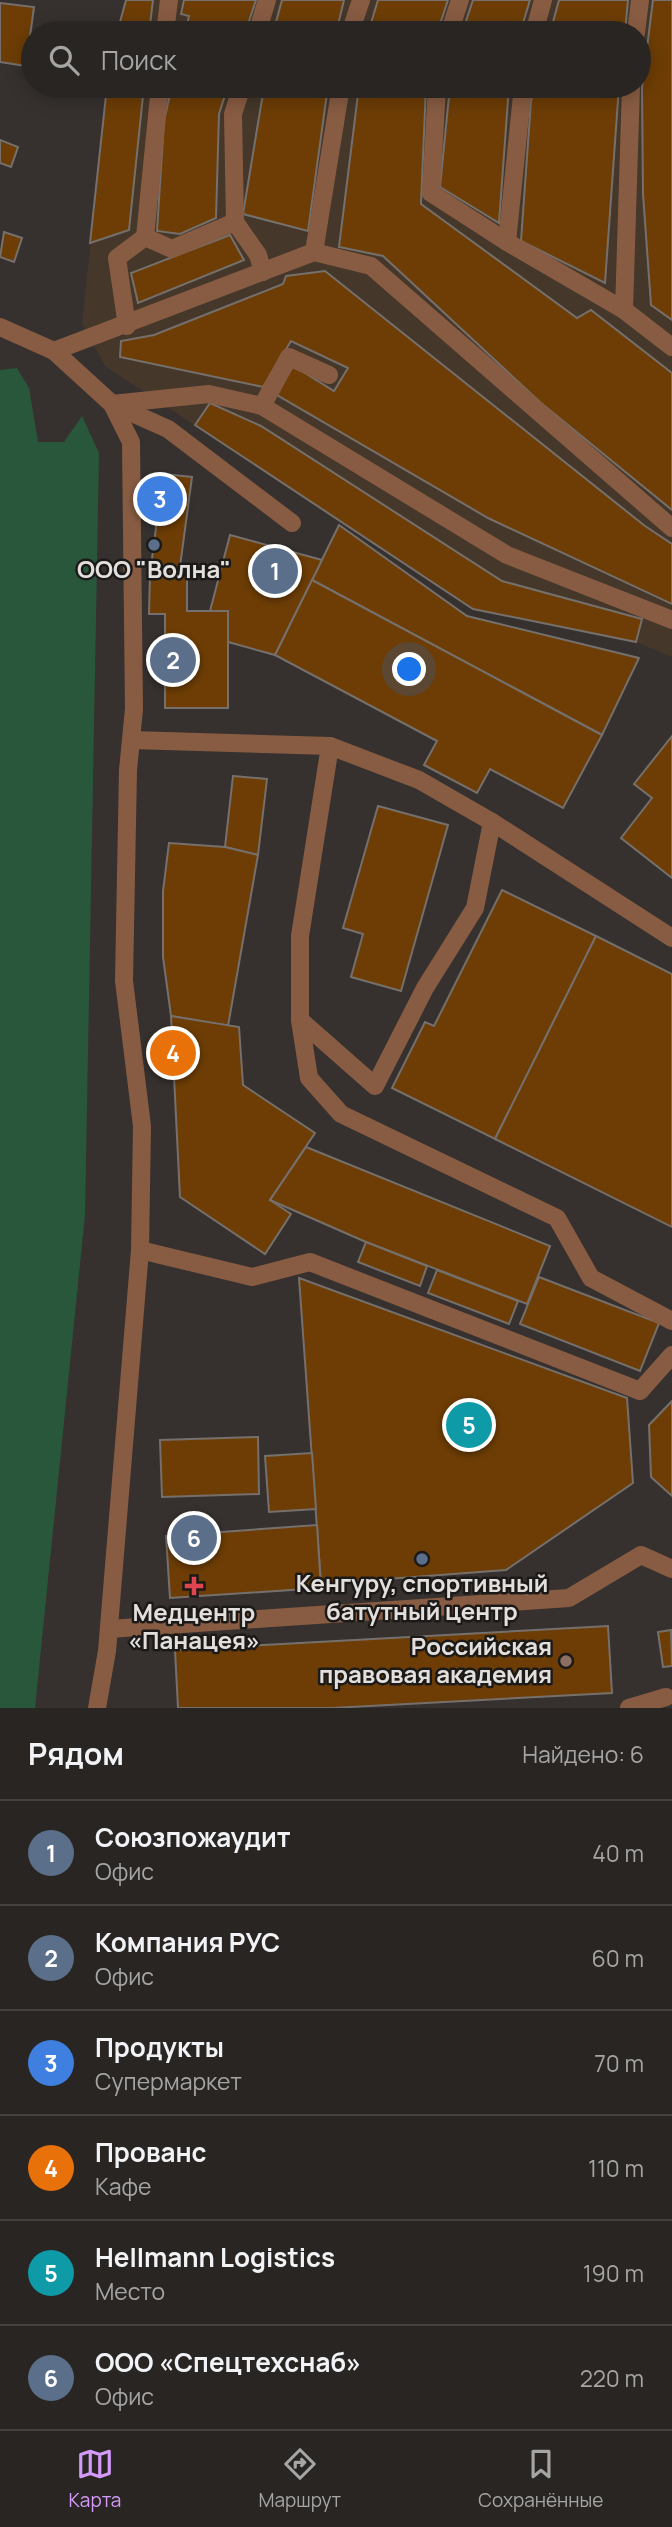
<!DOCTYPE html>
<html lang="ru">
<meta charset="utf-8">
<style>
body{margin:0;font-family:Manrope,sans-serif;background:#34312f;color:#f1f3f6}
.you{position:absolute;left:410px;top:670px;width:24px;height:24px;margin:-18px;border:5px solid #fff;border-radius:50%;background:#1a73e8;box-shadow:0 0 0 10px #1a73e833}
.badge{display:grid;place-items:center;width:46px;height:46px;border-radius:50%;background:#d59bfa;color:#fff;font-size:23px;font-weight:700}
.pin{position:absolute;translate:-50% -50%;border:4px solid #fff;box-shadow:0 2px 7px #0006}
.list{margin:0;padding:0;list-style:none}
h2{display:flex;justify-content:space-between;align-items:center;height:91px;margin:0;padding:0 28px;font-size:30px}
h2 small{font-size:23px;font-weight:400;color:#a5a5a5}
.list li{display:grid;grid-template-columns:46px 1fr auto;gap:21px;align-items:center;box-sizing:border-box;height:105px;padding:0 28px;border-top:2px solid #444240}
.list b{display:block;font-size:26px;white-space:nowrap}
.list p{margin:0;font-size:23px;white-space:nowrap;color:#a5a5a5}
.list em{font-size:23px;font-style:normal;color:#a5a5a5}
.icon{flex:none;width:38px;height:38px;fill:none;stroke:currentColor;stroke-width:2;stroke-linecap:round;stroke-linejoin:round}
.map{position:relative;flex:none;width:672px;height:1708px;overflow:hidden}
.search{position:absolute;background:#282522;box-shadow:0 4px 18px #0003;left:21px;right:21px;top:21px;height:77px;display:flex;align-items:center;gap:18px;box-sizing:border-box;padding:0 24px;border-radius:38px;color:#a5a5a5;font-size:26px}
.sheet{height:721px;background:#282522}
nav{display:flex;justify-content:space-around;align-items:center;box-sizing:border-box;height:98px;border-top:2px solid #444240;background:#282522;font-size:19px;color:#a5a5a5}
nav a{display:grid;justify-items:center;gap:4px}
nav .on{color:#d59bfa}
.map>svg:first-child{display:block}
</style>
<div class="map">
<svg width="672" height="1708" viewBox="0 0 672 1708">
<rect width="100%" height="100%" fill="#36312e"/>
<!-- industrial -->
<polygon fill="#45372a" points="126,0 672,0 672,657 636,642 473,609 105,366 82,324 107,86 639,86 639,33 117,33"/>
<!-- green -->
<polygon fill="#29573b" points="17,368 29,388 38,442 64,442 82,416 99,453 85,1215 35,1708 0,1708 0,370"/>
<!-- building -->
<g fill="#6d3d05" stroke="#75706c" stroke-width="2">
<polygon points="126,0 153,0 149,33 117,33"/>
<polygon points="184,0 256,0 245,33 185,33 189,16 181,14"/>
<polygon points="282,0 344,0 336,33 273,33"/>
<polygon points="378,0 448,0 437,33 368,33"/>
<polygon points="473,0 530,0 520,33 462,33"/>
<polygon points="559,0 628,0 625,33 550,33"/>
<polygon points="653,0 672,0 672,320 651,305 643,194 642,88"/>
<polygon points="0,3 34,7 26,66 0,62"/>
<polygon points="107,86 144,86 129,230 90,243"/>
<polygon points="172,86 228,86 219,114 216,218 180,234 157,231 164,121"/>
<polygon points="279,86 328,86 308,231 243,214 264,87"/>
<polygon points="359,86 426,86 421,204 577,318 591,310 672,373 672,510 541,403 383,256 339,247"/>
<polygon points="450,86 509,86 499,223 440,187"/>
<polygon points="535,86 619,86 605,283 521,241 531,101"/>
<polygon points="0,140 18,147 11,167 0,163"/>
<polygon points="4,232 22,238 14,262 0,257"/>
<polygon points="230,235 244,260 138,303 131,273"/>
<polygon points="325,271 645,526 672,544 672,604 488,518 277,395 292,365 334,391 348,368 291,341 263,387 120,357 121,341 154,335 283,284 286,276"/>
<polygon points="210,403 261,426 502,581 642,619 636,642 473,609 195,425"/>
<polygon points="163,474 192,477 179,574 187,574 187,611 228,611 228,708 165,708 165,614 149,614 150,574"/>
<polygon points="339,525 467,616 639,658 602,735 312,580"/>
<polygon points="230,535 322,560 275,655 228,642 228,611 210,611"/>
<polygon points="312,580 602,735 563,808 490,769 477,793 424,765 437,741 275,655"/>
<polygon points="672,736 672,878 621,838 652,798 634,784"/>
<polygon points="233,776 267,779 258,855 225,847"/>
<polygon points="378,806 448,825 401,991 351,977 363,934 343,928"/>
<polygon points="169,843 225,847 258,855 228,1026 171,1016 163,957 163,891"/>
<polygon points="502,890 596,936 495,1139 392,1088 425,1022 434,1026"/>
<polygon points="596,936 672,974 672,1227 495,1139"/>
<polygon points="171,1016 239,1027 243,1085 315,1133 270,1200 291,1214 265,1254 180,1197"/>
<polygon points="306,1147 550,1246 527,1304 366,1242 270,1200"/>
<polygon points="366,1242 427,1266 420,1286 358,1262"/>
<polygon points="437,1270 518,1301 509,1324 428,1293"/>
<polygon points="539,1277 659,1323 640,1371 520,1324"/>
<polygon points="299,1278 627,1398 633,1483 506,1570 321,1584"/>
<polygon points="672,1401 672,1496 651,1477 649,1425"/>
<polygon points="258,1437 259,1494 162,1497 160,1440"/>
<polygon points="312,1453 316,1509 269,1512 265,1456"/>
<polygon points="317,1525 321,1588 170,1598 166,1536"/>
<polygon points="608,1626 612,1693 332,1708 178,1708 175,1650"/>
<polygon points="671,1630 672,1666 663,1667 658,1632"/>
</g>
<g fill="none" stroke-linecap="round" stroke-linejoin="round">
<!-- minor -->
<g stroke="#885c43" stroke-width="18">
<polyline points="165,33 169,0"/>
<polyline points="257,33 267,0"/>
<polyline points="350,33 361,0"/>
<polyline points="449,33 460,0"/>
<polyline points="534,33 543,0"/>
<polyline points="636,33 640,0"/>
<polyline points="242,86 233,114 235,222 258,255 263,272"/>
<polyline points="437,86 431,193 507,242 624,310"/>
<polyline points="631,86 624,310 672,347"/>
<polyline points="145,237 172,249 235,222"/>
<polyline points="507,242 523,86"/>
<polyline points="314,252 341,86"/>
<polyline points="127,326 117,258 145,237 160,86"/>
<polyline points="0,327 54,351 314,252 371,266 672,528"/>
<polyline points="54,351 112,404 209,394 262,406 507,555 672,620"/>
<polyline points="112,404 168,429 292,523"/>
<polyline points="262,406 289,357 329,375"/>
<polyline points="132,740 330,746 300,936 300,1020 309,1078 341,1114 557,1218 591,1278 672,1321"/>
<polyline points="492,822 672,938"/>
<polyline points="300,1020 375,1086 425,988 475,908 492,822 419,780 330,746"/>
<polyline points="140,1250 252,1277 310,1262 640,1391 672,1355"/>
<polyline points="109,1629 569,1598 641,1555 672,1569"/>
<polyline points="97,1708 107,1651 140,1250 142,1126 124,981 128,770 134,709 131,442 112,404"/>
<polyline points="629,1708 666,1697"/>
</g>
</g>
<!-- markers -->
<g fill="#5c6f8a" stroke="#1c1a18" stroke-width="2.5">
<circle cx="154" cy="545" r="7"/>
<circle cx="422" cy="1559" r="7"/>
</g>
<path fill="#e0444e" stroke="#1c1a18" stroke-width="2.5" d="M190.5 1575.5h7v7h7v7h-7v7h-7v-7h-7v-7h7z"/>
<circle fill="#8d6e63" stroke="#1c1a18" stroke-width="2.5" cx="566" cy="1661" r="7"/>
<g text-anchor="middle" stroke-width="5" stroke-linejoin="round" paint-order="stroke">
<!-- poi labels -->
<g font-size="24" font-weight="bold" fill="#e2dfdd" stroke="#1c1a18">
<text x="154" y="578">ООО "Волна"</text>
<text x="422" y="1592">Кенгуру, спортивный<tspan x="422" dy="28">батутный центр</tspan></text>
<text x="194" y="1621">Медцентр<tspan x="194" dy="28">«Панацея»</tspan></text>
<text x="552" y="1655" text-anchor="end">Российская<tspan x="552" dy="28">правовая академия</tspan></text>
</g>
</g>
</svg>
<div class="you"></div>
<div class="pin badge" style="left:275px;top:571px;background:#5c6f8a">1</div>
<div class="pin badge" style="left:173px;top:660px;background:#5c6f8a">2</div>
<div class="pin badge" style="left:160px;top:499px;background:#3f7fe0">3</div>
<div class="pin badge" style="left:173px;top:1053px;background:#e8710a">4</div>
<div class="pin badge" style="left:469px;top:1425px;background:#0f9aa8">5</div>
<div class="pin badge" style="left:194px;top:1538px;background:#5c6f8a">6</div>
<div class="search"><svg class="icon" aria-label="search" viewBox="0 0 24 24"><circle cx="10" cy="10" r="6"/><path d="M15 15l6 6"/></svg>Поиск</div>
</div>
<section class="sheet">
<h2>Рядом<small>Найдено: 6</small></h2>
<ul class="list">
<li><span class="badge" style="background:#5c6f8a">1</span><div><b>Союзпожаудит</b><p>Офис</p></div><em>40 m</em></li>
<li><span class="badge" style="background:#5c6f8a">2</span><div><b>Компания РУС</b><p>Офис</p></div><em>60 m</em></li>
<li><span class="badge" style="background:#3f7fe0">3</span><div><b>Продукты</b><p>Супермаркет</p></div><em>70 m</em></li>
<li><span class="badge" style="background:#e8710a">4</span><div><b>Прованс</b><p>Кафе</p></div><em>110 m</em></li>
<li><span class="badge" style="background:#0f9aa8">5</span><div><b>Hellmann Logistics</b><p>Место</p></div><em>190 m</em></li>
<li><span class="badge" style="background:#5c6f8a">6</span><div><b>ООО «Спецтехснаб»</b><p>Офис</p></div><em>220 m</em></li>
</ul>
</section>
<nav>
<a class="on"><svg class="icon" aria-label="map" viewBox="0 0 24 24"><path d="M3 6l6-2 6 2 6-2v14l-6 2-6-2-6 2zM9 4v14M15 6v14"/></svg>Карта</a>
<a><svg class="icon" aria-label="directions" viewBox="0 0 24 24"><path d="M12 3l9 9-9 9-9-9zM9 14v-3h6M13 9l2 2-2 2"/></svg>Маршрут</a>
<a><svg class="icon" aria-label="saved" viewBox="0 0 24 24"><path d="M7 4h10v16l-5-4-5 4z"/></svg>Сохранённые</a>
</nav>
